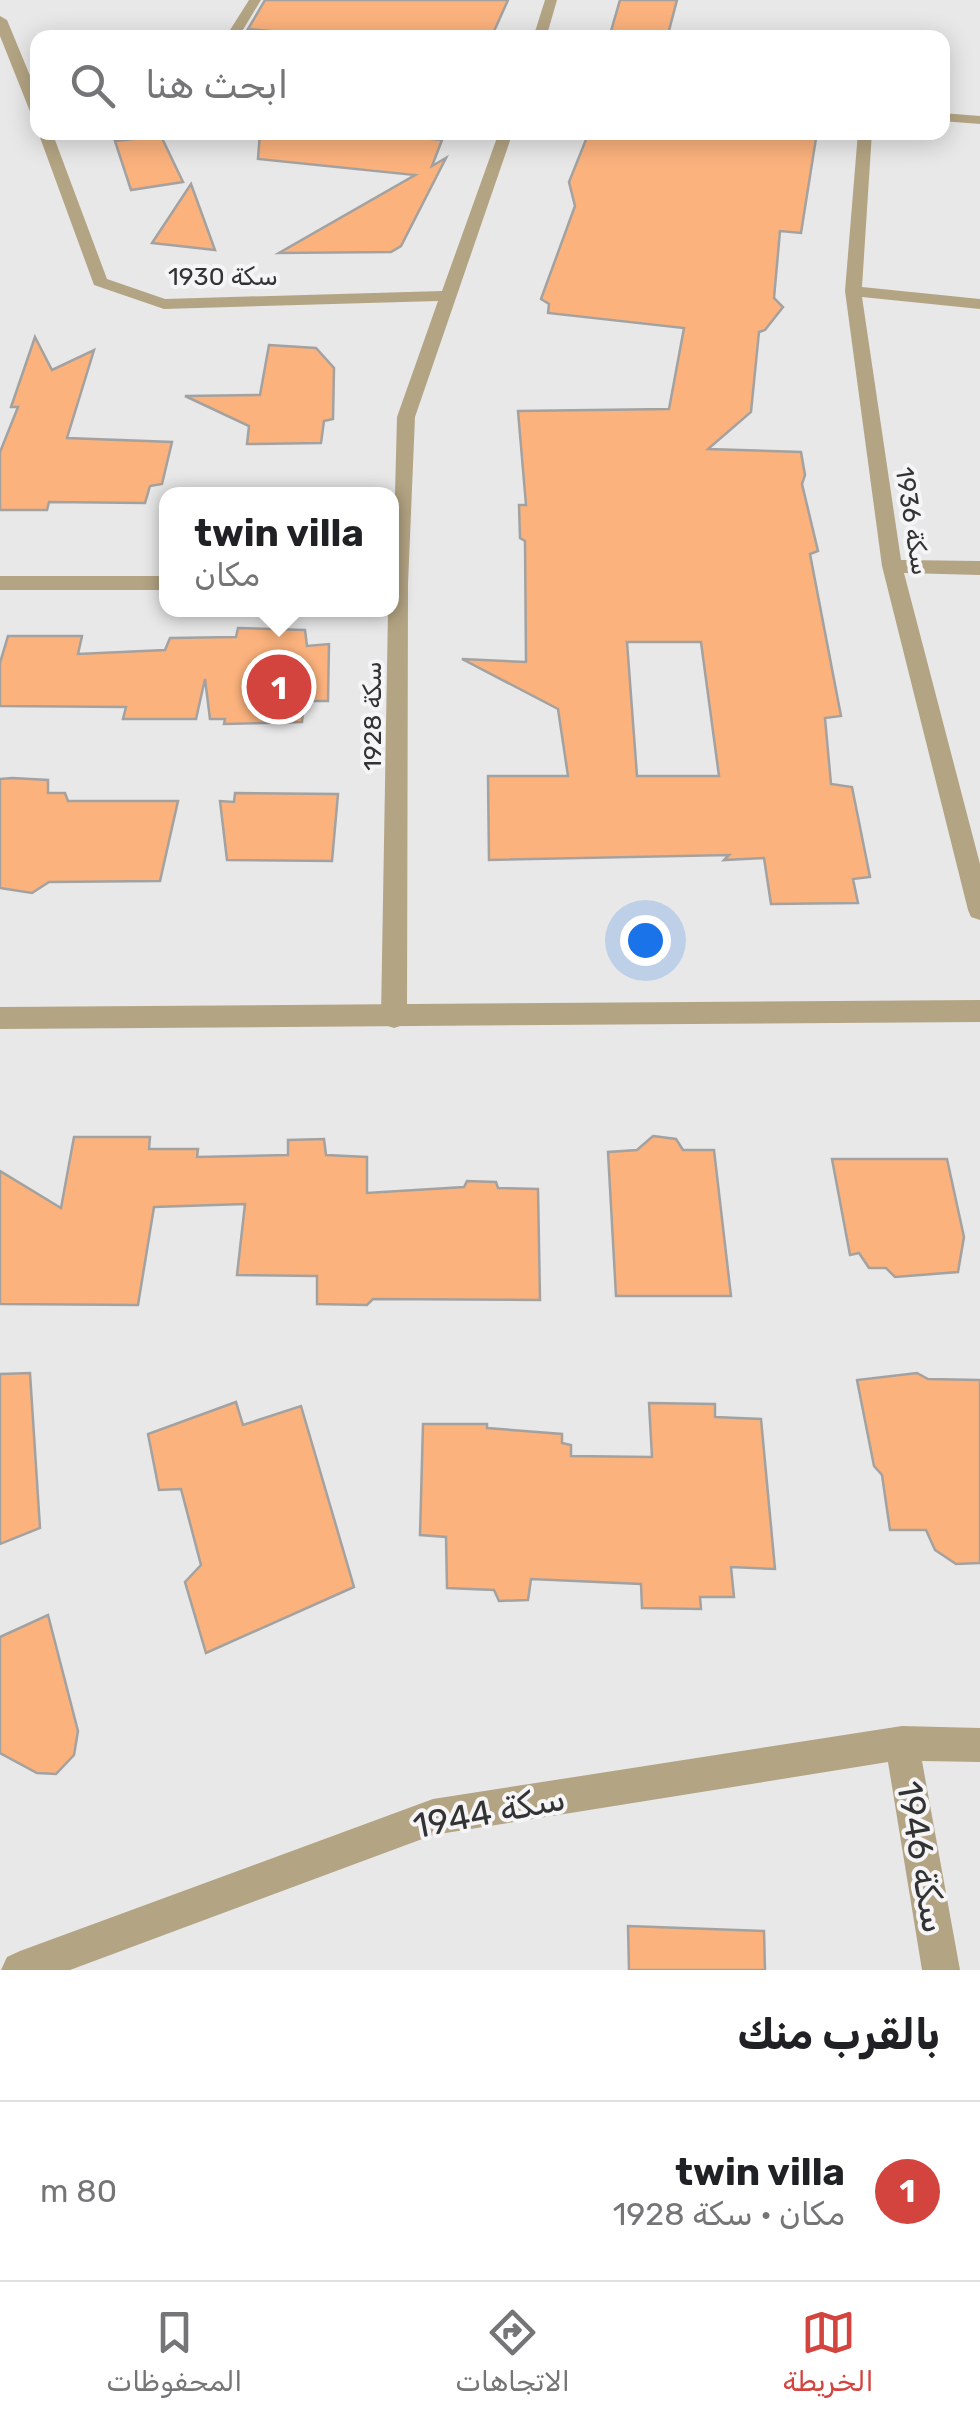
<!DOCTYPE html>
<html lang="ar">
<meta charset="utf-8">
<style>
body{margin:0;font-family:Rubik,Vazirmatn,sans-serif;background:#f6f6f6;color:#202124;direction:rtl}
.you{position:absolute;left:645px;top:940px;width:35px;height:35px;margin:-25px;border:8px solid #fff;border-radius:50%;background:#1a73e8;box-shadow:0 0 0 15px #1a73e833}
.badge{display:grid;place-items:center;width:65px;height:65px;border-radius:50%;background:#d3443f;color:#fff;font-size:32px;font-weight:700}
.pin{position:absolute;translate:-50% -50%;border:5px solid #fff;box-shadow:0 2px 10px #0006}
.popup{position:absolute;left:159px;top:487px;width:240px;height:130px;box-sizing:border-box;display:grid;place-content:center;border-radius:20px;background:#fff;filter:drop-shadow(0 2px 8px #0005);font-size:32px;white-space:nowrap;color:#757577}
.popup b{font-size:38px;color:#202124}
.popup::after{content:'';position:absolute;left:50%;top:100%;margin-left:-20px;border:20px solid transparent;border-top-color:#fff}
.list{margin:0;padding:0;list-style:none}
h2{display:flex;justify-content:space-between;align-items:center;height:130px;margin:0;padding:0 40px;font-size:42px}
h2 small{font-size:32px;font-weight:400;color:#757577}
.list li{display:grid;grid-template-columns:65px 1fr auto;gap:30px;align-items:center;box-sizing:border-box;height:180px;padding:0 40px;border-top:2px solid #e0e0e0}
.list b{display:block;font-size:38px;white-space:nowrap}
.list p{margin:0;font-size:32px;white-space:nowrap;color:#757577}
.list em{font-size:32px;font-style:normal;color:#757577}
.icon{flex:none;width:55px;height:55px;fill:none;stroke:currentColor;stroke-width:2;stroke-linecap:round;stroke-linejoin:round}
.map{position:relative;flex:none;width:980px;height:1970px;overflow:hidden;direction:ltr}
.search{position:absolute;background:#fff;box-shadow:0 5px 25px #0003;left:30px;right:30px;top:30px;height:110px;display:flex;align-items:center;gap:25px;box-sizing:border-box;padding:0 35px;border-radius:20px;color:#757577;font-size:38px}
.sheet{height:310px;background:#fff}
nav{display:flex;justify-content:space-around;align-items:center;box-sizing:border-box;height:140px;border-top:2px solid #e0e0e0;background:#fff;font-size:28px;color:#757577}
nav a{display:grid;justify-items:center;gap:5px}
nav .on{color:#d3443f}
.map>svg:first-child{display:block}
</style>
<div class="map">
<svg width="980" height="1970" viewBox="0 0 980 1970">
<rect width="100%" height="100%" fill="#e8e8e9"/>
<!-- building -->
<g fill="#fbb27d" stroke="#a3a2a1" stroke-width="2.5" fill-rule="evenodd">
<polygon points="265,0 508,0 491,38 349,38 248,29"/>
<polygon points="620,0 677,0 667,38 609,38"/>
<polygon points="260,132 363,132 442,140 432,166 446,158 401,246 391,252 279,253 415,175 258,159"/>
<path d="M 589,132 L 817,132 L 801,233 L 780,231 L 774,298 L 783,307 L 765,330 L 759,332 L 751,412 L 708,449 L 801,452 L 805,475 L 802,484 L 818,551 L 810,554 L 841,716 L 825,718 L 831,784 L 852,787 L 870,877 L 853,879 L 858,903 L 771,904 L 764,858 L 724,860 L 729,855 L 489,860 L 488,776 L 568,776 L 558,709 L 462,659 L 526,662 L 525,541 L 520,538 L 519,505 L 526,505 L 518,411 L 669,409 L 684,328 L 548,313 L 549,304 L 541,299 L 575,206 L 569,182 ZM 627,642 L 701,642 L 719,776 L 637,776 Z"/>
<polygon points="161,136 183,182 131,190 115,141"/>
<polygon points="191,184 215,250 152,243"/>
<polygon points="35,337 52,370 94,350 67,438 172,442 162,484 150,486 145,503 49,502 47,510 0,510 0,452 18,407 11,407"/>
<polygon points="269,345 316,348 334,368 333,419 324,421 321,443 247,444 249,426 185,396 260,395"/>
<polygon points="238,628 305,630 307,646 329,644 328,701 304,701 302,722 224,724 225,719 210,719 205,679 196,719 123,719 126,707 0,706 0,663 8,636 82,636 78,654 165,650 170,638 236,637"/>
<polygon points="12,778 48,780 48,793 65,793 68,801 178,801 160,881 49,882 32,893 0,888 0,779"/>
<polygon points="235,793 338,794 332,861 227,860 220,801 234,802"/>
<polygon points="653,1136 676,1139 683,1150 714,1150 731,1296 616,1296 608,1152 637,1150"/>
<polygon points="74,1137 150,1137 149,1149 198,1149 197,1157 288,1155 288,1140 324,1139 326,1155 367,1157 367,1193 464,1187 467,1181 496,1182 498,1188 538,1189 540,1300 373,1299 367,1305 317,1304 317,1276 237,1275 245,1204 154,1207 138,1305 0,1304 0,1171 61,1208"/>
<polygon points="832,1159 947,1159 964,1237 958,1272 895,1277 886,1268 869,1268 859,1253 850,1255"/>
<polygon points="30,1373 40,1528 0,1544 0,1374"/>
<polygon points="917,1373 928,1379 980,1380 980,1563 956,1564 935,1550 926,1530 890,1530 882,1475 874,1466 857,1380"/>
<polygon points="236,1402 243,1425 301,1406 354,1587 206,1653 185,1582 201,1565 181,1489 159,1490 148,1434"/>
<polygon points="649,1403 715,1404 715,1417 761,1419 775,1569 731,1567 734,1597 700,1597 701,1609 642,1608 641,1584 531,1579 528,1600 499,1601 494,1590 447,1588 446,1537 420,1535 423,1424 487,1424 487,1428 562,1434 562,1443 571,1445 571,1456 652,1457"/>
<polygon points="48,1615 78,1731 74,1755 56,1774 37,1773 0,1753 0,1637"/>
<polygon points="628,1926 764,1931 765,1970 629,1970"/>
</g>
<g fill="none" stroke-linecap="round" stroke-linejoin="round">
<!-- minor -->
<g fill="#b3a483" fill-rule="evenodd">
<polygon points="249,0 261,0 238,38 225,38"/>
<polygon points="545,0 557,0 546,38 533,38"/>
<polygon points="0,16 7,20 38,95 38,118 31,114 0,36"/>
<polygon points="942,113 980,116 980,124 942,121"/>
<polygon points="38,132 52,132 107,279 165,299 442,291 499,132 513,132 415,417 408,584 407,1017 403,1025 394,1028 385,1025 381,1017 388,610 392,610 397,417 438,301 164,309 94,285"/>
<polygon points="858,132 872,132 862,287 980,299 980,309 862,297 901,560 980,561 980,575 904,573 980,864 980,920 971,917 968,910 882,566 845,291"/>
<rect x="0" y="576" width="166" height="14"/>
<polygon points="902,1726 980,1728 980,1762 922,1761 960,1970 922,1970 888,1762 433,1835 70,1970 1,1970 7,1957 20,1951 433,1799"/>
</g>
<!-- tertiary -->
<polygon fill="#b3a483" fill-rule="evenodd" points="980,1000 980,1022 0,1029 0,1007"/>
</g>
<g text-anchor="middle" stroke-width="8" stroke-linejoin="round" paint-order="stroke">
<!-- far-street labels -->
<g font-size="25" fill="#333334" stroke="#f5f5f7">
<text x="223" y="285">سكة 1930</text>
<text transform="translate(913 521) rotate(81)" y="9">سكة 1936</text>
<text transform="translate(372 716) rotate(-90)" y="9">سكة 1928</text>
</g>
<!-- near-street labels -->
<g font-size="35" fill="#333334" stroke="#f5f5f7">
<text transform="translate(489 1812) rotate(-11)" y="12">سكة 1944</text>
<text transform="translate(922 1857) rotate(80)" y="12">سكة 1946</text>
</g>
</g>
</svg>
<div class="you"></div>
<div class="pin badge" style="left:279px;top:687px">1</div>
<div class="popup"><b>twin villa</b>مكان</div>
<div class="search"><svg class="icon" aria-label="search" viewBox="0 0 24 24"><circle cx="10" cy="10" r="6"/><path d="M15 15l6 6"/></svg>ابحث هنا</div>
</div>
<section class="sheet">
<h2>بالقرب منك<small></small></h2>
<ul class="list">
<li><span class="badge">1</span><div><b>twin villa</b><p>مكان · سكة 1928</p></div><em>80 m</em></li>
</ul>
</section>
<nav>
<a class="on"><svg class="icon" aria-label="map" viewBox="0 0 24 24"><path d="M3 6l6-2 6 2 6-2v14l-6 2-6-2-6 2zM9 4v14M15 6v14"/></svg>الخريطة</a>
<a><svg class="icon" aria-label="directions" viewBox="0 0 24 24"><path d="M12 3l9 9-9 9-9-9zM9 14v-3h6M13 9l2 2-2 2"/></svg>الاتجاهات</a>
<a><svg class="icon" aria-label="saved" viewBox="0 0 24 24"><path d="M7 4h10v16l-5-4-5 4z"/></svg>المحفوظات</a>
</nav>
